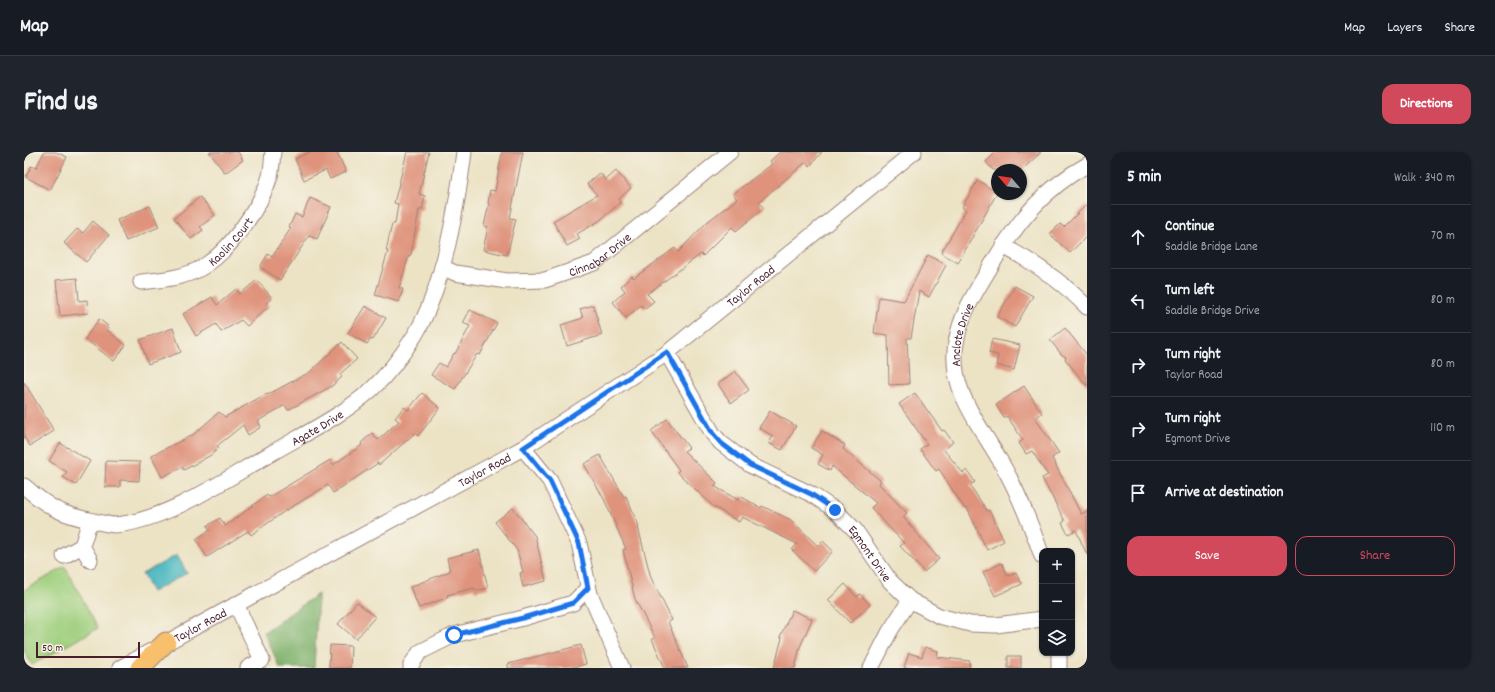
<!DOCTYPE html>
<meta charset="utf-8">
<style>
body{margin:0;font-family:Dekko,sans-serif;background:#20242c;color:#f1f3f6}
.controls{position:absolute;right:12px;bottom:12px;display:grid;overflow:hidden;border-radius:8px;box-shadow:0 1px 3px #0004}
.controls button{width:36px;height:36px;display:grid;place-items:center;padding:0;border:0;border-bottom:1px solid #363941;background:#171b24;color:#f1f3f6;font:20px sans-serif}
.compass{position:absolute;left:967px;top:12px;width:36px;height:36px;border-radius:50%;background:#171b24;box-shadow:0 1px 3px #0004;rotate:299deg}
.scale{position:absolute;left:12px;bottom:10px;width:104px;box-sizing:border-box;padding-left:4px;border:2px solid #4a1f2b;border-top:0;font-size:11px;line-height:14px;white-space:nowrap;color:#4a1f2b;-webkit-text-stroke:3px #f7f3e8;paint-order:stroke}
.stop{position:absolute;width:12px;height:12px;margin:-9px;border:3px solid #1a73e8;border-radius:50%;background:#fff}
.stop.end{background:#1a73e8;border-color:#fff;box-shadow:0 1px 4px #0008}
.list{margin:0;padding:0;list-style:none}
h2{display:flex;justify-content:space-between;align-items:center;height:52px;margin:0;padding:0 16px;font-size:17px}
h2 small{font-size:13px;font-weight:400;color:#9ea1a6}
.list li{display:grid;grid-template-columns:26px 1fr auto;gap:12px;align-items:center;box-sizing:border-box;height:64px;padding:0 16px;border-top:1px solid #363941}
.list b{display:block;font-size:15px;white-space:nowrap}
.list p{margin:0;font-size:13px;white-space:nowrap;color:#9ea1a6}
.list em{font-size:13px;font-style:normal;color:#9ea1a6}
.actions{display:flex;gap:8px;padding:12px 16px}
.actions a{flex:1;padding:9px 0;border:1px solid #d1495b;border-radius:12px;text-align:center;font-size:14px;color:#d1495b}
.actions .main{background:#d1495b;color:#fff}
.icon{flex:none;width:22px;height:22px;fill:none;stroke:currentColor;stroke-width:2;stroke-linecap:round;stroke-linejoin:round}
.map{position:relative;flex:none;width:1063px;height:516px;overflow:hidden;border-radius:12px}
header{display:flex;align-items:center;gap:24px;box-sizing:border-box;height:56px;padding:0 20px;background:#171b24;border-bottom:1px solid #363941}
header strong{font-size:19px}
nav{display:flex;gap:22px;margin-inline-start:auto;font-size:14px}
.intro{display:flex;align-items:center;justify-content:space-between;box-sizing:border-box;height:96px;padding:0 24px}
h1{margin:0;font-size:28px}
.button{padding:10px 18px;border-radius:12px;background:#d1495b;color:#fff;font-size:14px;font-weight:700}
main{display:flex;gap:24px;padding:0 24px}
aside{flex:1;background:#171b24;border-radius:12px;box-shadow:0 1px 3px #0004}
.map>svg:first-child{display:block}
</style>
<header>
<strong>Map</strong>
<nav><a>Map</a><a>Layers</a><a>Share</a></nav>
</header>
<div class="intro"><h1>Find us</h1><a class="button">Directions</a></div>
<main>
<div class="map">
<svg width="1063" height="516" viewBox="0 0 1063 516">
<rect width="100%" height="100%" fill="#f7f3e8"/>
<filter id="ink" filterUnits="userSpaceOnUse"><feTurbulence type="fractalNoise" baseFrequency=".025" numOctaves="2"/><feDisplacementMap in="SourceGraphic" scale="8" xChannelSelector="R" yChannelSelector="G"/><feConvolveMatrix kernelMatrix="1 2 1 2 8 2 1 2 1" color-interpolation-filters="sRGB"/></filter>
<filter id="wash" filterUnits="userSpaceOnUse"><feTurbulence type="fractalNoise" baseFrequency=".012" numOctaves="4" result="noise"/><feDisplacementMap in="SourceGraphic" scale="16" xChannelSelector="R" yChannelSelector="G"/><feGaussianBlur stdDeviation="0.9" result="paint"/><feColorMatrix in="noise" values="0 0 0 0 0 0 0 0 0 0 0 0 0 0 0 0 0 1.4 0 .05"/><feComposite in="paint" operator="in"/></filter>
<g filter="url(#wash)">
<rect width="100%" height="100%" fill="#ece3c5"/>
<!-- green -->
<polygon fill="#9fcf7d" stroke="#747754" points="41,415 74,476 8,513 0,499 0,438"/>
<!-- forest -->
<polygon fill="#7fb26c" stroke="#64684c" points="294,442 290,516 256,516 240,480"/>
<!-- water -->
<polygon fill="#49b8c0" stroke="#4a6c76" points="153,403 163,421 128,440 118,422"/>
<g id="blocks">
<!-- building -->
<g fill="#df937c">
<polygon points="20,0 32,0 43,5 26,38 2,25 7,14 12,16"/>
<polygon points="185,0 214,0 219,8 201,21"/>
<polygon points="286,0 313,0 322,20 306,27 302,18 280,28 271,7"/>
<polygon points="383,0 405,0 395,42 401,44 398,58 395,58 387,103 385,103 375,136 379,137 375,150 351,143 364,99 362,99 368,72 371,72 374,52 370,51"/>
<polygon points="478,0 499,0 486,66 492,67 483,103 459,98 464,75 460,74 465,52 464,51 466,38 471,39"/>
<polygon points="756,0 798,0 786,14 782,10 735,50 740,56 712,79 708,75 679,104 677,102 623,142 630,149 620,157 617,153 602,166 589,150 601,139 597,134 608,124 610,126 651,96 654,100 683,70 713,47 709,42 748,12 746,9"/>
<polygon points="972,0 1017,0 998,18 969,18 962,10"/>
<polygon points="592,19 607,36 595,47 597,50 575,69 553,82 556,87 543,94 529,69 573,43 563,32 576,21 582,28"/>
<polygon points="954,28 973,41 934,111 917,101 942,58 938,55"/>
<polygon points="176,45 191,63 176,75 179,78 167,87 150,66"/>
<polygon points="286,46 307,55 293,87 285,84 256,128 236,115 244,102 248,105 267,76 265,75 271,62 278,65"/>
<polygon points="1063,52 1063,84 1046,101 1026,82 1036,72 1040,75"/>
<polygon points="126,54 135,75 102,89 93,68"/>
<polygon points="69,69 85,83 62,110 40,91 53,77 59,81"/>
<polygon points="904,103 922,113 905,145 895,139 887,186 883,186 885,232 865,233 864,183 850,181 855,145 880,149"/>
<polygon points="53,126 55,149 63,148 64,161 36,164 32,128"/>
<polygon points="233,128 248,146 242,151 245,154 223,174 217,168 197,180 192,172 172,184 159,162 188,145 193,153 212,137 216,142"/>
<polygon points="991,134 1009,144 991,175 973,165"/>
<polygon points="569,153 578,183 543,194 537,173 559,166 556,157"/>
<polygon points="341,154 362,166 349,188 347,187 343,192 324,181"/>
<polygon points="446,158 473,171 456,203 453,202 431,237 407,223 415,211 422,215 430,201 431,202 446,174 439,171"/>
<polygon points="75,167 85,175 83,178 102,193 90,209 61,187"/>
<polygon points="149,176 157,200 124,212 116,188"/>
<polygon points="1041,176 1063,203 1063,234 1041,207 1042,205 1037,202 1026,188"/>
<polygon points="968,187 996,193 990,218 972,213 974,203 965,201"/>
<polygon points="318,190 333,207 316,222 318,225 308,234 264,258 261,253 234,269 237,275 224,283 219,273 193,294 195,296 187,303 160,318 158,315 138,325 127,304 170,282 195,260 201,265 242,242 243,243 286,220"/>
<polygon points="711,219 725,238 707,251 694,232"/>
<polygon points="0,230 30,279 6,294 0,285"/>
<polygon points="1000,234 1018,261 1011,266 1035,301 1028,306 1057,362 1063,359 1063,403 1052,378 1044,382 1038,371 1041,369 1018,326 1024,323 1008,299 1002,302 995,291 999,288 983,264 980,266 972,253"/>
<polygon points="398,241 416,256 394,284 391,281 355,313 354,311 309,341 304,333 261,359 227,383 224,379 183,405 172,387 186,378 183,374 196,366 201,374 243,343 245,345 306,308 309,313 338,293 337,291 348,281 354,288 375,269 371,266 380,255 384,258"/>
<polygon points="891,241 918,279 920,278 929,290 920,298 939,321 943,318 951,330 946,333 963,359 965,358 980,389 963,398 943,356 941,357 915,317 912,319 896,297 903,292 875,252"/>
<polygon points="746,259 772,274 758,298 745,291 749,284 735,276"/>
<polygon points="643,267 665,296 660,299 693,331 690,334 714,348 716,344 737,356 738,354 767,368 794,394 799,389 809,399 790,419 768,398 773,392 718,365 715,370 690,355 653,320 655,318 627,279"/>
<polygon points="798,279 821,293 819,297 857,329 855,332 883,361 879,365 915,407 900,420 876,394 880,391 847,356 852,351 808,314 806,319 794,312 799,303 787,296"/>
<polygon points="36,291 66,309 52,333 39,325 43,320 25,309"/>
<polygon points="576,303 600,345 602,344 615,374 614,375 627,426 648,468 644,470 664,516 641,516 628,487 631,486 611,447 599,398 602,397 580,347 560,312"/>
<polygon points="82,309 116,310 115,329 96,328 96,335 81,335"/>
<polygon points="489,356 511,384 522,429 499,435 496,421 499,420 493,398 471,370"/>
<polygon points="455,398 464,436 451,439 450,436 423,443 424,445 395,456 386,435 426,419 423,406"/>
<polygon points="978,411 984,424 992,421 998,432 971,444 959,420"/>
<polygon points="821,432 833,445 836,442 846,453 826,471 804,448"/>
<polygon points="333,450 351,465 332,487 314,472"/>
<polygon points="768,458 788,467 776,495 771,516 750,516 758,486 756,485"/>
<polygon points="306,493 327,494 326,516 305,516"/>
<polygon points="557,493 562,512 546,516 484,516 484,512"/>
<polygon points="901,495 914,499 913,505 946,509 945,516 880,516 885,501 898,505"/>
<rect x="984" y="504" width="13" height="12"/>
</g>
</g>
</g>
<g filter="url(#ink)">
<use href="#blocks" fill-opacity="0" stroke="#9b8178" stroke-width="1"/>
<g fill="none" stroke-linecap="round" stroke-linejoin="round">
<defs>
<g id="minor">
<path d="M 979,94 C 1011,111 1038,129 1063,155"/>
<path id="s1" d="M 418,115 L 431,121 L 483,129 L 521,128 L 570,111 L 706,0"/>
<path id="s2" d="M 117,130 C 136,128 160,126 177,116 C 205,100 237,55 246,24 C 248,17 248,8 249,0"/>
<path id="s3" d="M 643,201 L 689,282 L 697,291 L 726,313 L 787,342 L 811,358 L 831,378 L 866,429 L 886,448 L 915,464 L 946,472 L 972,473 L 1018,467"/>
<polyline points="499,296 526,329 555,391 566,442 598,516"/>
<path id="s4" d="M 0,334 C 25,356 36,362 69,369 C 76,370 84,373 91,373 C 142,369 202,327 246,302 C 280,282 318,264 348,237 C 364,222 379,202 391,183 C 419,137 433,54 440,0"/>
<polyline points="58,394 66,408"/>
<polyline points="40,404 58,394 66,368"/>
<path id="s5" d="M 1018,404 C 1007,373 995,341 978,312 C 957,274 924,238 932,191 C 937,160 954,136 970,109 C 994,69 1021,36 1063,13"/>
<polyline points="212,452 238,508 224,516"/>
<path id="s6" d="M 96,516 L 499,296 L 643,201 L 890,0"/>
<polyline points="387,516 387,513 396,500 430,483 499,466 549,451 564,436"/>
<polyline points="847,516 866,479 886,448"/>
<polyline points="1035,516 1035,501"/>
</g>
<polyline id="major" points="116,516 142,490"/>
</defs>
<!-- minor casing -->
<use href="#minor" stroke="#9b8178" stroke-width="17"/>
<!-- major casing -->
<use href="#major" stroke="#9b8178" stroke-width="21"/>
<!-- minor -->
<use href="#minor" stroke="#fff" stroke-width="15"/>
<!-- major -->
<use href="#major" stroke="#f8bf6c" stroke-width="19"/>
</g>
</g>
<g fill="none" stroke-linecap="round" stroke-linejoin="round" filter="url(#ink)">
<!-- route -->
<polyline stroke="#1a73e8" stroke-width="5" points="430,483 499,466 549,451 564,436 555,391 526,329 499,296 643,200 689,282 697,291 726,313 787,342 811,358"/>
</g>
<g text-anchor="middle" stroke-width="4" stroke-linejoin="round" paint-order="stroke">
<!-- street labels -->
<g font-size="13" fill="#4a1f2b" stroke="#f7f3e8">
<text dy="5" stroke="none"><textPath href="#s2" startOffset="102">Kaolin Court</textPath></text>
<text dy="5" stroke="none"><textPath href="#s1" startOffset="166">Cinnabar Drive</textPath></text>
<text dy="5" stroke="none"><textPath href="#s6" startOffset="739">Taylor Road</textPath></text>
<text dy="5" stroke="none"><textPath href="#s5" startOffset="242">Anclote Drive</textPath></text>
<text dy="5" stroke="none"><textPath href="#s4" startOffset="327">Agate Drive</textPath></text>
<text dy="5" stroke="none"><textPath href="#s6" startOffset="415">Taylor Road</textPath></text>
<text dy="5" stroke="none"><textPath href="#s3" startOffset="294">Egmont Drive</textPath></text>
<text dy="5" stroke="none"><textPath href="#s6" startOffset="91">Taylor Road</textPath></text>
</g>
</g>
</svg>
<div class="controls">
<button>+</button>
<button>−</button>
<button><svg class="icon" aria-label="layers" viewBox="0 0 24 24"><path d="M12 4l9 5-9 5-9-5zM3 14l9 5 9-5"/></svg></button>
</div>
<svg class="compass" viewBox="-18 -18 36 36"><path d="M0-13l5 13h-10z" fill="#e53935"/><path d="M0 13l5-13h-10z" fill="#9ea1a6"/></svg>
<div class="scale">50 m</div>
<div class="stop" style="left:430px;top:483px"></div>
<div class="stop end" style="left:811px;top:358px"></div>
</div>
<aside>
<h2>5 min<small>Walk · 340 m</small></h2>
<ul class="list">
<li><svg class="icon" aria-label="ahead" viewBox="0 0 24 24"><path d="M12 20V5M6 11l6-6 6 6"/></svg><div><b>Continue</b><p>Saddle Bridge Lane</p></div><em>70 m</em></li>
<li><svg class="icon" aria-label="left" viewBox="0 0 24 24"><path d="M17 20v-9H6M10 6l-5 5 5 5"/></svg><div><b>Turn left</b><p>Saddle Bridge Drive</p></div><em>80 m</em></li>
<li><svg class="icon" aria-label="right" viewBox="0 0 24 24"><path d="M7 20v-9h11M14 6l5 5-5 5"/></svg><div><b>Turn right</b><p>Taylor Road</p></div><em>80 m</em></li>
<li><svg class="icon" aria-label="right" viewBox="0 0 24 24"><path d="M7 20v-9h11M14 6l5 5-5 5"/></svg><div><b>Turn right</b><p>Egmont Drive</p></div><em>110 m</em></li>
<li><svg class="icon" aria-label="arrive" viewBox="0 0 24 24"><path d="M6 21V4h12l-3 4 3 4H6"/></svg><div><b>Arrive at destination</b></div></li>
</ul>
<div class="actions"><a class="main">Save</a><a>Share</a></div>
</aside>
</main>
